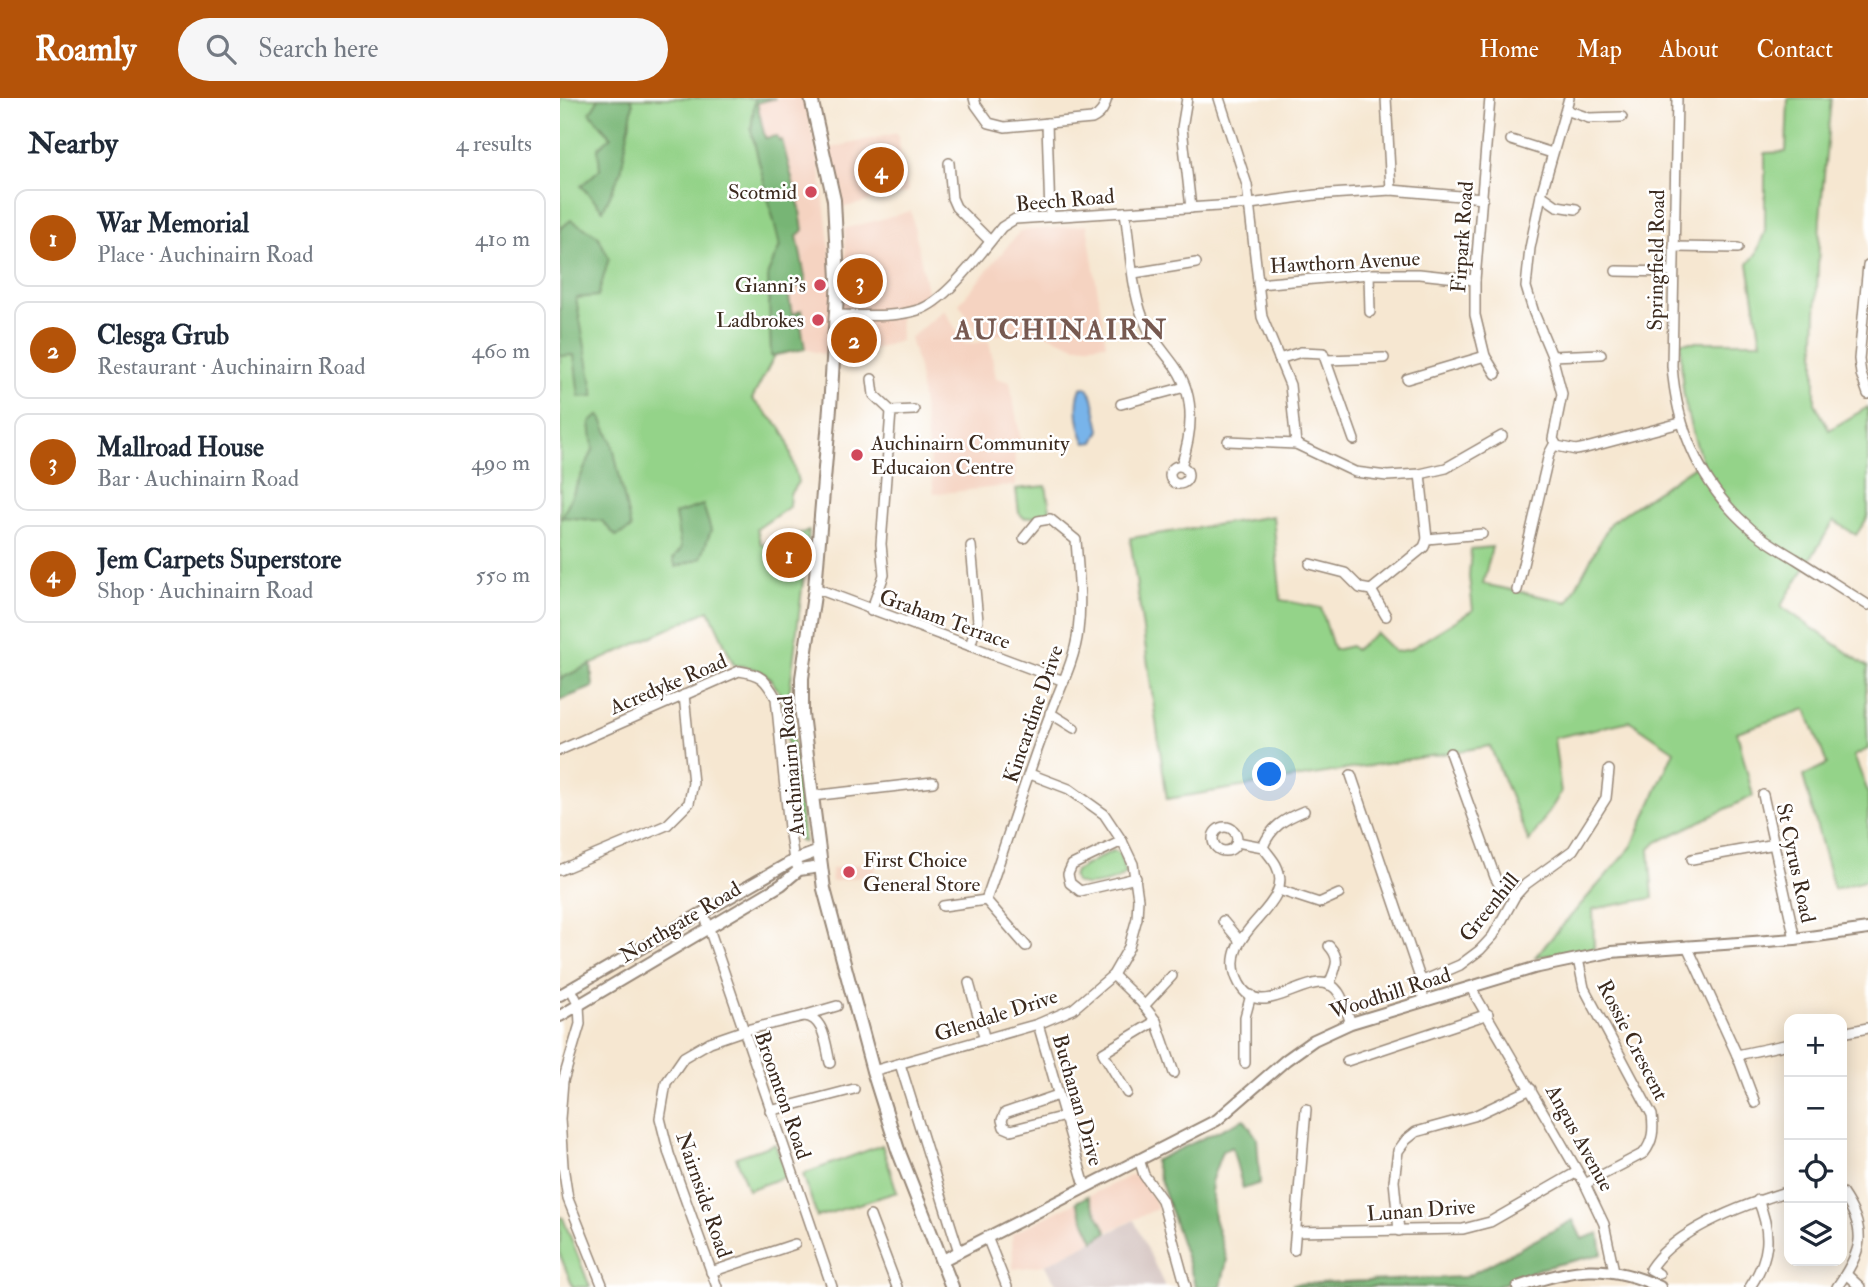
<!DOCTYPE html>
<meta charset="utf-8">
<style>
body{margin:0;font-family:"IM FELL Double Pica",serif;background:#f6f6f7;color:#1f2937}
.controls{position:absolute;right:21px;bottom:21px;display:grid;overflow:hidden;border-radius:14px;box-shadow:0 4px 18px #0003}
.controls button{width:63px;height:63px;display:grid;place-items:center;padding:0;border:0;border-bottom:2px solid #e0e1e3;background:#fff;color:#1f2937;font:35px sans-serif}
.you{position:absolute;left:710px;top:677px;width:24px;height:24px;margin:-18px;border:5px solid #fff;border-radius:50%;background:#1a73e8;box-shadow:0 0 0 10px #1a73e833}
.badge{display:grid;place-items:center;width:46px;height:46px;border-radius:50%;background:#b45309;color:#fff;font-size:23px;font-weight:700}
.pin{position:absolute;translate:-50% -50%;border:4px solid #fff;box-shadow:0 2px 7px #0006}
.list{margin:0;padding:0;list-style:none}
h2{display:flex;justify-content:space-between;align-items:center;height:91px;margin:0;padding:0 28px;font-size:30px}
h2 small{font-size:23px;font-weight:400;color:#747a83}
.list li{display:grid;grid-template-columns:46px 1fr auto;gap:21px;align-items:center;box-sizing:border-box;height:98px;margin:0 14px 14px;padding:0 14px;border:2px solid #e0e1e3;border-radius:14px}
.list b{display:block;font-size:26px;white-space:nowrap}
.list p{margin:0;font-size:23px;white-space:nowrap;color:#747a83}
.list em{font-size:23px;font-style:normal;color:#747a83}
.icon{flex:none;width:38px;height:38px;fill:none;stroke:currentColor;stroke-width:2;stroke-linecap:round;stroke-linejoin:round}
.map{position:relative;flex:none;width:1308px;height:1189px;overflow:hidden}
header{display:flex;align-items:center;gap:42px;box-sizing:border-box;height:98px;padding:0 35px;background:#b45309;color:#fff}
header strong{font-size:33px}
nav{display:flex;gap:38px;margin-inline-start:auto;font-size:24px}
.search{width:490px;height:63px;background:#f6f6f7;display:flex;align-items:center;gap:18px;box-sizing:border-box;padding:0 24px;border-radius:38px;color:#747a83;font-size:26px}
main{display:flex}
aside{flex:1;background:#fff}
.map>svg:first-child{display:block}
</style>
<header>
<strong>Roamly</strong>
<div class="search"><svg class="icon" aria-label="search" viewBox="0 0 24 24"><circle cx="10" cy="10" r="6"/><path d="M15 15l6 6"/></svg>Search here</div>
<nav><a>Home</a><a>Map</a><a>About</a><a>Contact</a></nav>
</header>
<main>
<aside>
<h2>Nearby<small>4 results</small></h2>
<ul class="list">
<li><span class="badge">1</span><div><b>War Memorial</b><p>Place · Auchinairn Road</p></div><em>410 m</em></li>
<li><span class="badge">2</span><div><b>Clesga Grub</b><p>Restaurant · Auchinairn Road</p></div><em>460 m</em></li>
<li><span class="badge">3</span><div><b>Mallroad House</b><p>Bar · Auchinairn Road</p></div><em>490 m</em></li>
<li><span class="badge">4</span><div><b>Jem Carpets Superstore</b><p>Shop · Auchinairn Road</p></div><em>550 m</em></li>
</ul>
</aside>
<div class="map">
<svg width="1308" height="1189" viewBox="0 0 1308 1189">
<rect width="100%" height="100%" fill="#fff"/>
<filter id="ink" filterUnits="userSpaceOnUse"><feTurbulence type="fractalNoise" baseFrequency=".0143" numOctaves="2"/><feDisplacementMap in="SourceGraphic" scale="14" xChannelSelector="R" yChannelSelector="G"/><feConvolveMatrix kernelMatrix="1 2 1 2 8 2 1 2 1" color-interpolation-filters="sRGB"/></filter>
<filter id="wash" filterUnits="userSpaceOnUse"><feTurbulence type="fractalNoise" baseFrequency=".00686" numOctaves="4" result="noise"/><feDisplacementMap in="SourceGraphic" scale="28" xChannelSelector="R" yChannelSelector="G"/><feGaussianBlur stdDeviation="1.57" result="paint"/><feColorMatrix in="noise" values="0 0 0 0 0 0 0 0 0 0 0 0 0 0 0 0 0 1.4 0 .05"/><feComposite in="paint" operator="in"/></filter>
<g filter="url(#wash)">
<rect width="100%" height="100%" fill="#f6e7d1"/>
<!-- built -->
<g fill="#f5d3c1">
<polygon points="216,0 244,0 260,71 271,160 286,162 284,131 351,113 367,193 373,204 340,211 340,243 311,252 301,259 282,262 245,251 240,220 242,212 232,218 228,194 246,184 222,42 205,40 197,5"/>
<polygon points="337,35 348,94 281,110 267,51"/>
<polygon points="527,127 546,246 515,248 481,234 421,238 399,206 460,133"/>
<polygon points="384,212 405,246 429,243 436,280 450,284 461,344 454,346 456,387 374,396 358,269 350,240"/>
<polygon points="314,763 316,776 272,784 271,771"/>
<polygon points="578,1074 599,1110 547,1134 528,1098"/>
<polygon points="516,1104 534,1143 485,1167 453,1171 452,1136"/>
</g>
<!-- industrial -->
<polygon fill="#d1c0bc" points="574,1122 605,1189 498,1189 485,1167"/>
<!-- green -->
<g fill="#94d389" stroke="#687e54" stroke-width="2">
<path d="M 0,0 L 196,0 L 220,149 L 215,257 L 192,301 L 221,330 L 227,341 L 238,384 L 230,396 L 229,409 L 197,431 L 201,447 L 249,433 L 229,599 L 244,744 L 239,743 L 222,599 C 208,574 202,570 174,567 L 149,512 L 0,581 Z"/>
<path d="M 1228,0 L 1271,0 L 1260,121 L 1255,239 L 1255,305 L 1269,332 L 1308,309 L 1308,419 L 1296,437 L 1274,423 L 1221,508 L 1308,569 L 1306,595 L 1308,651 L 1294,658 L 1308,694 L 1308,782 L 1274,791 L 1243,678 L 1267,666 L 1246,611 L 1177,634 L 1193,698 L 1097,744 L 1089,752 L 1093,800 L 1033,811 L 1034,851 L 975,859 L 1072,748 L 1114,653 L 1070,623 L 994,640 L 1001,695 L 969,744 L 930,648 L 607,701 L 570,440 L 713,418 L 721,502 L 761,510 L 774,552 L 791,548 L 795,552 L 816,535 L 835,554 L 850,551 L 913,512 L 909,479 L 911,451 L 932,449 L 923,486 L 1008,504 L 1050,425 L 1142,363 C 1126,318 1120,293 1121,244 L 1201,244 L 1188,166 L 1196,156 L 1205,133 L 1205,55 L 1226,54 Z"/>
<polygon points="486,388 491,417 464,420 459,415 456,391"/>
<path d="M 552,753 L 556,753 L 561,757 L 566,776 C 555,784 527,791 515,784 L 513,779 L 515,773 Z"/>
<polygon points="215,1046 227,1078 188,1092 176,1059"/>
<polygon points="322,1047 337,1094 257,1119 243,1076"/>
<polygon points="0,1119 3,1120 30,1189 13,1189 0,1157"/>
</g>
<!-- forest -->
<g fill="#77b575" stroke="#59704a" stroke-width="2">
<polygon points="39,0 71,0 73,6 61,74 43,112 21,88 40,71 38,50 51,39 30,15"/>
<polygon points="195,0 216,0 197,5 205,40 217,38 219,43 222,42 239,107 243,132 237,138 246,184 228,194 232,217 242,212 243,220 240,221 245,251 211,258 208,175 220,148 191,32"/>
<polygon points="11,122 38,138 49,160 38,198 16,200 34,298 19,299 14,257 0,258 0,131"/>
<polygon points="40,317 52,344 71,431 56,438 42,423 2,419 33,352 30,324"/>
<polygon points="143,407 151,432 141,460 116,469 113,461 121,451 115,416"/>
<polygon points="31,566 33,589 0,602 0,581"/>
<polygon points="684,1021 697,1040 700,1085 683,1091 672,1049 662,1053 651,1084 654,1120 667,1162 661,1189 636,1189 594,1063"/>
<polygon points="528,1098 547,1134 534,1143 516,1104"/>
<polygon points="1013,1122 1022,1141 1039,1135 1042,1156 978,1171 936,1189 734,1189 733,1186 906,1179"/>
</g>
<!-- water -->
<path fill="#78b4ea" stroke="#5a6f84" stroke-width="2" d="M 526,289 L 533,300 L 540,332 L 534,344 L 526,345 C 518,330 514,306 521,290 Z"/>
</g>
<g filter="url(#ink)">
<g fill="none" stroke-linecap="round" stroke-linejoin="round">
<defs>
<g id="minor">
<path d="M 414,0 L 416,7 L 429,25 L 445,29 L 532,21 C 542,16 544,10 547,0"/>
<polyline points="627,0 622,30 631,110"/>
<polyline points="659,0 687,87 702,219 730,287 736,346"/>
<polyline points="826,0 831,92"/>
<polyline points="930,0 915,182 915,217 925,258 936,276"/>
<polyline points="1009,0 981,97 970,150 966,189 974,215 992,258 1002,296 993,341 997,348 1016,352 1026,350 1120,325"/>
<path d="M 1117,0 L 1112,268 C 1117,333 1141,388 1191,431 C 1205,443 1221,452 1236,461 C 1260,476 1284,492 1308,507"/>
<polyline points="1006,12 1029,20 1062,19"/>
<polyline points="487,25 490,118"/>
<polyline points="951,42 992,55"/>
<polyline points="389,65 392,100 396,109 430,143"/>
<polyline points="981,97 997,108 1016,111"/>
<path d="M 565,114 C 570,147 571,189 583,220 C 591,240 604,253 616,270 C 636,300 632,336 621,368"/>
<polyline points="1114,149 1178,150"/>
<polyline points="1308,167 1299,261 1301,276 1308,296"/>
<polyline points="1056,173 1113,174"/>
<polyline points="574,175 636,165"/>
<polyline points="809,176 810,214"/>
<polyline points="698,186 809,176 859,176 915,182"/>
<path d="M 277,217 C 303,217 333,220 358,212 C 386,204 423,152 442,129 L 455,121 L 690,106 L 755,97 L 831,92 L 923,100"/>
<polyline points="992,258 1041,256"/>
<polyline points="719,261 741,254 763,255 794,342"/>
<polyline points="766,262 824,260"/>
<polyline points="312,281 314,297 331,313"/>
<polyline points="847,281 925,258"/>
<polyline points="561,306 625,289"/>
<polyline points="668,343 736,346 795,374 827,378 860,376 886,370 942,338"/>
<circle cx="619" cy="377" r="9"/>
<polyline points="867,441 922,436"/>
<polyline points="750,466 785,475 800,490 811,492 826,518"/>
<polyline points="255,490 504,583"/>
<polyline points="811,492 864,449 867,441 860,376"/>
<polyline points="957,492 989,356 995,345"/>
<polyline points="311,513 324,477 321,446 331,313 354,312"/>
<polyline points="410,548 418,523 411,448"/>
<polyline points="490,615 514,630"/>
<path d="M 0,652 L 179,573 C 201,576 205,581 216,600 L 229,730 L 234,762 L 239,772"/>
<polyline points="890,655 935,779 940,788 955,798"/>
<polyline points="791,677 859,877 863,883 861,889 864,903"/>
<polyline points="1203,697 1235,841"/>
<polyline points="252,698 373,684"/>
<circle cx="665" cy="741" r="12"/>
<polyline points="562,743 512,767 508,776 510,785 520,793 576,780"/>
<path d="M 677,744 L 703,749 C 707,755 712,760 716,767 C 739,811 652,833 679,885 C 702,931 757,860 779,895 C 785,904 787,916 791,925"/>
<path d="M 703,749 C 711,729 724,721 744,713"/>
<polyline points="1132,761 1215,746"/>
<polyline points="0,772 107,727 129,705 133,685 124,597"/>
<polyline points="719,792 759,805 779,796"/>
<path d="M 426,802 C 448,740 467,676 491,614 C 501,588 515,561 518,533 C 522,502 518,472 516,442 L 490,421 L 478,423 L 464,440"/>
<polyline points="426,802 466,848"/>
<polyline points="383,808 426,802"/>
<polyline points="144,816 272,1189"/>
<polyline points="663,823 679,842"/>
<polyline points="1127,848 1177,957 1195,1005"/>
<path d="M 1018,861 L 1024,890 L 1092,1017 C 1094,1032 1093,1043 1084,1055 L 1025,1086"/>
<polyline points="553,877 581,904 596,923 614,975"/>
<polyline points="863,883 900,867 920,852 933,838 955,798 966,786 1013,752 1046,700 1049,672"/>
<polyline points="409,885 425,942"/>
<path d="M 769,887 C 775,870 782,862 769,848"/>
<polyline points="911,890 1025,1086 1044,1126 1054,1173"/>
<polyline points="11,891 19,907 20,926 3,983 0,1021 3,1068 8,1101 43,1189"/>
<polyline points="584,908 612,878"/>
<polyline points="246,917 277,908"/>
<polyline points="478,926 525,1088"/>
<polyline points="1282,935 1308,930"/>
<polyline points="1177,957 1229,946"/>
<polyline points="787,963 928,916"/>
<polyline points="685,965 685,919 691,897"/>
<polyline points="340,966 399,1154"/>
<polyline points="313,973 478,926 513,911 553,877 569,849 577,820 578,801 573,766 562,743 544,716 509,691 470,676"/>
<polyline points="567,995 543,955 596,923"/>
<polyline points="498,997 445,1015 442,1022 444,1029 451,1032 505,1018"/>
<polyline points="210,1013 294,991"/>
<polyline points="579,1061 584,1077 602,1102 626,1189"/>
<polyline points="310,1118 337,1189"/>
<polyline points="839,1133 834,1083 838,1053 846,1042 856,1034 914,1018 971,991"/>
<polyline points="736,1134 903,1131 930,1124 1017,1074"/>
<polyline points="427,1139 447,1189"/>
<polyline points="734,1152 746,1011"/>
<polyline points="151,1174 235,1146"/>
<path d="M 1099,1176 L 1090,1171 C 1115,1131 1186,1106 1229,1093"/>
<polyline points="1286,1176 1300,1189"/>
<path d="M 157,1189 L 109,1056 L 100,1020 L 106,985 L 124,959 L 150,944 L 182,933 L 244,918 C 265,919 266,949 270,965"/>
<path d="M 1190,1189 C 1210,1159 1212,1136 1198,1102"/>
<path d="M 1277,1189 C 1303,1152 1308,1133 1282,1095"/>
</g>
<g id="tertiary">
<polyline points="0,897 234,762 259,753"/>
<polyline points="0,918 221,787 239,772 261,769"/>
<polyline points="381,1163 657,1022 726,962 754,942 791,925 974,870 1051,854 1235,841 1308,831"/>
<path d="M 958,1189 C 1012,1170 1047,1164 1100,1189"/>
</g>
<polyline id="secondary" points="251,0 274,102 278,181 270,310 255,490 242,580 242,616 252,698 264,791 313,973 338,1052 392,1189"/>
</defs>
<!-- minor casing -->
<use href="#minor" stroke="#988878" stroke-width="12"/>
<!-- tertiary casing -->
<use href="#tertiary" stroke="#988878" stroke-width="14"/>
<!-- secondary casing -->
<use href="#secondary" stroke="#988878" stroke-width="16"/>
<!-- minor -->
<use href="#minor" stroke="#fff" stroke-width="9"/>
<!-- tertiary -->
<use href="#tertiary" stroke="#fff" stroke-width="10"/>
<!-- secondary -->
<use href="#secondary" stroke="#fff" stroke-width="12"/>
</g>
</g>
<!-- markers -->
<g fill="#d1495b" stroke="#fff" stroke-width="2.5">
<circle cx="251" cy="94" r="7"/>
<circle cx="260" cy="187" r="7"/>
<circle cx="258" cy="222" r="7"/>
<circle cx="297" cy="357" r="7"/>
<circle cx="289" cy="774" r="7"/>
</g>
<g text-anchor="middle" stroke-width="5" stroke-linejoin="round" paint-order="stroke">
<!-- poi labels -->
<g font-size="21" fill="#3b2a1e" stroke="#fff" text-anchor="end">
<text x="237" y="101">Scotmid</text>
<text x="246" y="194">Gianni's</text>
<text x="244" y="229">Ladbrokes</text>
<text x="311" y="352" text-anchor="start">Auchinairn Community<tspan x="311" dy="24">Educaion Centre</tspan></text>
<text x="303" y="769" text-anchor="start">First Choice<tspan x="303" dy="24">General Store</tspan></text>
</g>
<!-- street labels -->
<g font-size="21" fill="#3b2a1e" stroke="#fff">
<text transform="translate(505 102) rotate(-5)" y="7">Beech Road</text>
<text transform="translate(902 139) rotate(-86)" y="7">Firpark Road</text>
<text transform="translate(1096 162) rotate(-89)" y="7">Springfield Road</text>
<text transform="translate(785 164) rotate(-3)" y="7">Hawthorn Avenue</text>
<text transform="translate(385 521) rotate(20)" y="7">Graham Terrace</text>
<text transform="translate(108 586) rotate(-23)" y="7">Acredyke Road</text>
<text transform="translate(473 616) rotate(-71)" y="7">Kincardine Drive</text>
<text transform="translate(231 668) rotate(-95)" y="7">Auchinairn Road</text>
<text transform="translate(1236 765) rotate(78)" y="7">St Cyrus Road</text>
<text transform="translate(929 809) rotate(-51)" y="7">Greenhill</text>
<text transform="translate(120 824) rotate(-31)" y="7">Northgate Road</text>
<text transform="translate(830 895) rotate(-18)" y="7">Woodhill Road</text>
<text transform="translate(436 917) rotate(-18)" y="7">Glendale Drive</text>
<text transform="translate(1073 942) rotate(63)" y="7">Rossie Crescent</text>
<text transform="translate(223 997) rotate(71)" y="7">Broomton Road</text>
<text transform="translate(518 1002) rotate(74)" y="7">Buchanan Drive</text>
<text transform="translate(1020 1040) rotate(61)" y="7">Angus Avenue</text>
<text transform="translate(144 1097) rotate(71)" y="7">Nairnside Road</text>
<text transform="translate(861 1112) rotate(-4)" y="7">Lunan Drive</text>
</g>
<!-- district labels -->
<g font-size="28" font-weight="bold" letter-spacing="2" fill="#765950" stroke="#fff">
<text x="501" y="241">AUCHINAIRN</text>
</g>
</g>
</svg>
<div class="controls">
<button>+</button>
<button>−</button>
<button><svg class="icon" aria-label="locate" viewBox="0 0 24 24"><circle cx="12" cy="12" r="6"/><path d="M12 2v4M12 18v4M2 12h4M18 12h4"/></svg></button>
<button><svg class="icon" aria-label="layers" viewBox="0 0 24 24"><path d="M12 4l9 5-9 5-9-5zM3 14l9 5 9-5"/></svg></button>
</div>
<div class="you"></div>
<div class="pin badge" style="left:229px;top:457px">1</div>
<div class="pin badge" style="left:294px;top:242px">2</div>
<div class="pin badge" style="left:300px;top:183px">3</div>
<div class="pin badge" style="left:321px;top:72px">4</div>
</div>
</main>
